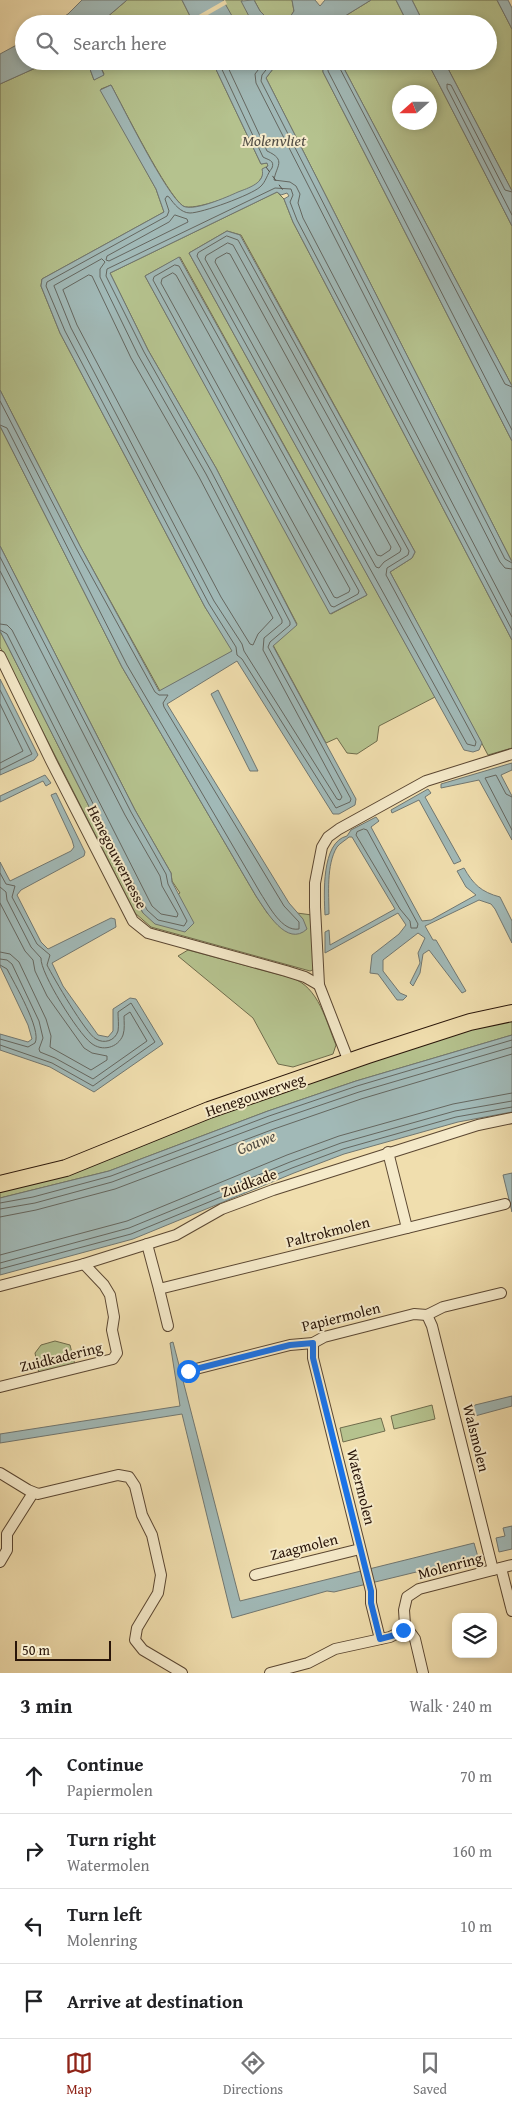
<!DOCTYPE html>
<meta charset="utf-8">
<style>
body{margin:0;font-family:"Gentium Book Plus",serif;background:#f6f6f6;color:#202124}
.controls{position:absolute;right:15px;bottom:15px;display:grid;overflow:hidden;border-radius:10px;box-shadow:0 2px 8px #0003}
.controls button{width:45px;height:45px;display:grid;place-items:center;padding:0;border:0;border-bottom:1px solid #e0e0e0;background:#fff;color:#202124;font:25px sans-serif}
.compass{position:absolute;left:392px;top:85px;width:45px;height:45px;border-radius:50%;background:#fff;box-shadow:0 2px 8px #0003;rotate:249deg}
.scale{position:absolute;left:15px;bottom:12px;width:96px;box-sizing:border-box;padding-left:5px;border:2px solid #291509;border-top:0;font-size:14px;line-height:18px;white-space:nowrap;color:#291509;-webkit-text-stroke:4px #f5eaca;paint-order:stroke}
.stop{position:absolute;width:15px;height:15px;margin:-11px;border:4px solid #1a73e8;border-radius:50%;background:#fff}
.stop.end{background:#1a73e8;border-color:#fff;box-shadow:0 1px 5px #0008}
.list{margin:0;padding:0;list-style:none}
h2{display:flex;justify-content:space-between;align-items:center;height:65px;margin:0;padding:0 20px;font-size:21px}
h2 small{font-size:16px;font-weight:400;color:#757577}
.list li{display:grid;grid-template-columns:32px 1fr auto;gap:15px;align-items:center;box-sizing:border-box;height:75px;padding:0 20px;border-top:1px solid #e0e0e0}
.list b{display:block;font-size:19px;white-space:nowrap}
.list p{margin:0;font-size:16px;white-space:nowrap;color:#757577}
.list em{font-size:16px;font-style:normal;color:#757577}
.icon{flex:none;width:28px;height:28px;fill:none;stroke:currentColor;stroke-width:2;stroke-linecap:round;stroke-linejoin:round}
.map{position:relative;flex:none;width:512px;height:1673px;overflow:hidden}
.search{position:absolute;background:#fff;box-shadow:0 2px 8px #0003;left:15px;right:15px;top:15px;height:55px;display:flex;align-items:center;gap:12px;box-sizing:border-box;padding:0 18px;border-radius:28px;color:#757577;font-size:19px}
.sheet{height:365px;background:#fff}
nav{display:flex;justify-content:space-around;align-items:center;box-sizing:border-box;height:70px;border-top:1px solid #e0e0e0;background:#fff;font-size:14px;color:#757577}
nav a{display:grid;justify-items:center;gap:2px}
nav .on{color:#8f2418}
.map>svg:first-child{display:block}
</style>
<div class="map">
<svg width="512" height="1673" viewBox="0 0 512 1673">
<rect width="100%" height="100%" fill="#f0deae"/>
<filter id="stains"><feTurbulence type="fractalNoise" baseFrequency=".004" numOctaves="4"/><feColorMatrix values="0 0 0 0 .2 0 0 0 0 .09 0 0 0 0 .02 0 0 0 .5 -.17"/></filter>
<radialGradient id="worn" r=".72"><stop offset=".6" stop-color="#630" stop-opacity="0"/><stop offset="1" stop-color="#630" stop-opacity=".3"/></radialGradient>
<!-- green -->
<g fill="#b5c28e" stroke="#6f6c4c" fill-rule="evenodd">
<polygon points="127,0 182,0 194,24 99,24"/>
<polygon points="223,0 242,0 253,24 235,24"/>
<path d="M 254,0 L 292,0 L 294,11 C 288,21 285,24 273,24 L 260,11 Z"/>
<polygon points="371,0 396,0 408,24 332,24"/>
<polygon points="412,0 497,0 512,29 512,191 444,61 488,61 488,24 424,24"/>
<path d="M 51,61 L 87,61 L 94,80 L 104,74 L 98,61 L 212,61 L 261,164 L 267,163 L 268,166 C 264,172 261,181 255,185 C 245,192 193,212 183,206 C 167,195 123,107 111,85 L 101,89 L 156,189 L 164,212 L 42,279 L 41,286 L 60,333 L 205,607 L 233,651 L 160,691 L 80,546 L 0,390 L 0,84 Z"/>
<polygon points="279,61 323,61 323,72 512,441 512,562 266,78"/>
<path d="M 340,61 L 427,61 L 512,226 L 512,386 ZM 400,92 L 430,92 L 430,122 L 400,122 Z"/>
<path d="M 277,192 L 284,199 L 293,222 L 512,640 L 512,748 L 488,755 L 390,572 L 412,558 L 415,552 L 241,235 L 227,231 L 189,253 L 435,697 L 379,726 L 377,741 L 357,754 L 347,753 L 337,738 L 326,743 L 273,645 L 297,624 L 216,468 L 148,350 L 110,273 ZM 180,257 L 367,595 L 331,614 L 145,276 Z"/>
<polygon points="0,426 122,667 256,896 268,914 303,919 297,913 312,915 315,969 310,971 151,927 135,913 0,647 0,631 143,913 180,893 172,881 171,873 135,810 0,546"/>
<path d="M 188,950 L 292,978 C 319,987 326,1022 336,1045 L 333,1054 L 293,1067 L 278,1064 L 253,1018 L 178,956 Z"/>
<path d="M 512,1019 L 512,1035 L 356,1081 L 268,1111 L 109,1171 L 0,1198 L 0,1192 C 68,1176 130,1147 196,1123 C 299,1085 405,1046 512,1019 Z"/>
<polygon points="55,1341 70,1345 75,1365 39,1374 35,1353 41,1345"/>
<polygon points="432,1405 435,1419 394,1429 391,1416"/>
<polygon points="381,1418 385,1431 343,1442 340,1428"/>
</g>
<!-- water -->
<g fill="#a1b9b7" stroke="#717771">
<polygon points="82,0 127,0 99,24 52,24 68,14"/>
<polygon points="182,0 223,0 236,23 194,24"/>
<polygon points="254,0 260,11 273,24 253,24 241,1"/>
<polygon points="292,0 315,0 320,6 325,0 371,0 332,24 284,24 288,20 294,11"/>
<polygon points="396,0 412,0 424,24 408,24"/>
<polygon points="497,0 508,0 512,8 512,29"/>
<polygon points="24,41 24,61 51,61 0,84 0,54"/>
<polygon points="87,61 98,61 104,75 94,80"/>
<path d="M 212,61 L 279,61 L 266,78 L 512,562 L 512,640 L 293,222 L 284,199 L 289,196 L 287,193 L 281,195 L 277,192 L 110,273 L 148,350 L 216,468 L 297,625 L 273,646 L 356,799 L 355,805 L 339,814 L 333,814 L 237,661 L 167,704 L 289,903 L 303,919 L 307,929 C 287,948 266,911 256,896 L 122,667 L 0,426 L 0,390 L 80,546 L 159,691 L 232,651 L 205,607 L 60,333 L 41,286 L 42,279 L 164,212 L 156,189 L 100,90 L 111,85 C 123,107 166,195 183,206 C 193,212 227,197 238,192 C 248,188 266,183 262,169 L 268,166 L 267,163 L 261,164 Z"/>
<polygon points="323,61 340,61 512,386 512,441 323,72"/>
<polygon points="427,61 444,61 512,191 512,226"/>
<polygon points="227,231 240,235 415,552 412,558 390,572 482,743 479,750 473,752 464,750 189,253"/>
<polygon points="179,257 367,595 330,614 145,276"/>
<polygon points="0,546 135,810 171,873 172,882 194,923 185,932 155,924 143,913 0,631"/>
<polygon points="0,679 38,755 34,760 0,775"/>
<polygon points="218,690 258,771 250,771 211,694"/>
<polygon points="512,763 512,770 501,775 512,796 512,840 479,780 441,788 441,784"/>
<polygon points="45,775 51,783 46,786 43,781 0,802 0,796"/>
<polygon points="428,789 431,793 425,797 461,861 454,864 419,800 392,813 391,810"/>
<polygon points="56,793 85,852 84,856 21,890 17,895 41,942 48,949 111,918 115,919 116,927 52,963 63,986 98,1035 108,1037 113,1031 113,1009 130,998 136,999 163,1044 94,1092 50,1067 0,1050 0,1034 28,1042 32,1039 28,1025 0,966 0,862 10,881 71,851 74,847 72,840 51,795"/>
<path d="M 376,817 L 379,821 L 371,827 L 422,921 L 431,920 L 476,895 L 466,887 L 457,871 L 464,868 C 473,884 481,892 500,897 L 512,921 L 512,943 L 495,909 L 491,904 L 479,900 L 425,926 L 433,940 L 436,940 L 466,991 L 462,993 L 429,950 L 423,954 L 420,973 L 413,986 L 410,983 L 420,963 L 418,953 L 425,938 L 418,933 L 383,960 L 383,971 L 400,993 L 407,996 L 403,1000 L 397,1000 L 378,974 L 370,973 L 372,955 L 399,934 L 406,925 L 398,913 L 325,953 L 325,932 L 329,930 L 330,945 L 395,909 L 352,837 L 349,837 C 346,840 340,843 337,847 C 326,865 329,894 329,914 L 325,915 C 324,895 321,842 347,836 L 351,830 Z"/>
<polygon points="512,1035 512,1112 458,1122 344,1154 294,1173 133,1239 0,1275 0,1198 109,1171 268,1111 356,1081"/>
<polygon points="512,1173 512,1212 503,1175"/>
<polygon points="173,1342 240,1601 474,1543 478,1557 334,1592 327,1591 232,1618 182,1414 0,1443 0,1434 180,1406 170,1343"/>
<polygon points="512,1396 512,1406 475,1416 473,1408 475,1405"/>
<polygon points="512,1526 512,1549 499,1552 496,1538 505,1536 503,1528"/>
</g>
<!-- pier -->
<polygon fill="#f0deae" points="225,0 227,4 192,24 190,20"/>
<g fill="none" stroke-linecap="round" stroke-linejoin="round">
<!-- shore -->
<g stroke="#656760" stroke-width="1">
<path d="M 218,61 L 263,157 C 268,160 275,160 272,168 C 267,174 266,182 260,187 C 251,195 202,213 190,213 C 181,213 174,204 169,197 L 167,196 L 165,199 L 169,211 L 167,216 L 47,282 L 46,286 L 65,331 L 209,604 L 236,647 L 237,655 L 242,659 L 336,808 L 350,802 L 351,799 L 268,647 L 270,642 L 290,625 L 290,622 L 211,471 L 144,352 L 106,276 L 107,269 L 275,188 L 291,189 L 293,195 L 290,202 L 297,220 L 512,630"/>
<path d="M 225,61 L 267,151 C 287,160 276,166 274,180 L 290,182 L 296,186 L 300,194 L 298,203 L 303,218 L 512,617"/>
<polyline points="265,61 255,74 256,83 500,562 505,568 512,569"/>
<polyline points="273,61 262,75 261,81 505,559 512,563"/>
<polyline points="328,61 328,71 512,430"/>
<polyline points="336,61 505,384 512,387"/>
<polyline points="512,192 505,190 451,85 447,84 447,88 512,215"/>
<polygon points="175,215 187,219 188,222 109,261 106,260 107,256 169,222"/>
<polygon points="227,236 238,240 409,551 408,555 387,568 386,575 476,742 475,746 467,744 197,256 198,253"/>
<polygon points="228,243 233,245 401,549 400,552 384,562 379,568 376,567 205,259 206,256"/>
<polygon points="227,253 230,254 391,547 390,550 381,556 377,555 215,262 216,259"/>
<polygon points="102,259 105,262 100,269 100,277 138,355 206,474 282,620 282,623 264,638 263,650 342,797 340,800 337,799 244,651 242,644 214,601 71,328 54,286"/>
<polygon points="175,265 179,266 359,591 358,594 334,607 331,606 153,280 154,277"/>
<polygon points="173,273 176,275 350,589 349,592 337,598 334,597 161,283 162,279"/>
<polygon points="89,275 92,276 131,358 199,477 273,618 258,634 253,645 250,644 221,597 77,325 63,290"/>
<path d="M 0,401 L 76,548 L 155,692 L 159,695 L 168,695 L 163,703 L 164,707 L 284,906 L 299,922 L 299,929 C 282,932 269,906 261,894 L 127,665 L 7,428 L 0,425"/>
<polyline points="0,557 131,812 166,874 168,884 187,921 184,926 158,920 147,910 7,634 0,630"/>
<polyline points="0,571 125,815 160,876 162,886 178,914 177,917 161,914 152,906 12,630 7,625 0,624"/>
<polyline points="0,690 32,754 0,770"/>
<polyline points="0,704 23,751 0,763"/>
<polyline points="512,797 506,794 496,775 485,778 512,830"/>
<polygon points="364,829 367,830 418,924 417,928 411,928 410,921 400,909 356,835 357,832"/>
<path d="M 0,873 L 6,884 L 15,886 L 12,897 L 37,944 L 50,955 L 47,965 C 53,977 86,1034 96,1039 C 104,1044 115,1041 118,1031 C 119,1025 118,1018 118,1012 L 131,1003 L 155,1042 L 93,1086 L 52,1063 L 0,1045"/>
<path d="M 0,887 L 6,892 L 7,900 L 31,947 L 41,958 C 40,973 78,1033 91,1043 C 102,1052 118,1048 123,1035 C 125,1029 124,1022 124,1016 L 130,1012 L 147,1041 L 93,1079 L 55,1058 L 40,1052 L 39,1049 L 43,1038 L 39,1021 L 12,964 L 7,960 L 0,959"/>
<polyline points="0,903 25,951 33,960 35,971 47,996 84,1048 92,1053 107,1056 107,1060 91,1070 50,1047 51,1036 46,1019 19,962 10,954 0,952"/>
<path d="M 0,965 L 7,969 C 14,983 42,1030 35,1043 L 28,1047 L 0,1039"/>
<polyline points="0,1203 33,1197 111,1176 269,1116 357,1086 512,1040"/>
<polyline points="0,1209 35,1203 112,1182 271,1122 359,1092 512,1047"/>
<polyline points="0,1217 36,1210 115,1189 274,1129 361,1099 512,1054"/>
<polyline points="0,1255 127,1221 287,1155 339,1136 453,1104 512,1093"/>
<polyline points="0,1263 129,1228 290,1162 341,1143 455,1111 512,1101"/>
<polyline points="0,1269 131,1234 292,1168 343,1149 456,1117 512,1107"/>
</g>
<!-- ferry -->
<polyline stroke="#534e46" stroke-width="1" stroke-dasharray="6 5" stroke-linecap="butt" points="266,167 285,193"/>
<defs>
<g id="minor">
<polyline points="0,656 51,761 133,921 148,933 286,971 305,977 319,985"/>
<polyline points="349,1062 319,985 315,907 315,883 322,847 328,837 339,829 426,781 512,754"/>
<polyline points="388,1152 407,1228"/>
<polyline points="147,1244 159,1289 505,1204"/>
<polyline points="0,1286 84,1264 176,1235 222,1209 273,1190 478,1125 512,1118"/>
<polyline points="159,1289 168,1326"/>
<polyline points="427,1315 432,1326 493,1570"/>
<polyline points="313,1343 313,1358 371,1591 371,1603 380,1639"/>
<polyline points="188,1371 290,1345 313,1343 324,1337 414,1314 427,1315 443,1307 501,1293"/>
<polyline points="0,1387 113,1359 117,1353 112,1330 114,1317 110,1295 104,1285 84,1264"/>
<polyline points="0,1473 28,1490 38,1494 118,1475 129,1477 135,1486 142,1515 152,1535 161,1575 158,1593 137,1628 135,1640 143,1650 182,1673"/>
<polyline points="0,1562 7,1550 7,1534 33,1493"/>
<polyline points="501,1568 512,1611"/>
<polyline points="255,1575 360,1549"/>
<polyline points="405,1625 415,1639 423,1673"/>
<polyline points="270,1673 308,1663 335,1649 390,1637 400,1632 405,1625 404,1610 407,1597 419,1589 512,1565"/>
</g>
<polyline id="primary" points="0,1184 66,1168 209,1110 368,1055 470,1022 512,1013"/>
</defs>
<!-- minor casing -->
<use href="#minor" stroke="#5b4732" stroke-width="12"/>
<!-- primary casing -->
<use href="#primary" stroke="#291509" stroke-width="18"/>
<!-- minor -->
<use href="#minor" stroke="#f5eaca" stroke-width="10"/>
<!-- primary -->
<use href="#primary" stroke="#f0deae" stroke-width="16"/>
</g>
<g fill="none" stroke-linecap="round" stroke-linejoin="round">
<!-- route -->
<polyline stroke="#1a73e8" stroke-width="6" points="188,1371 290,1345 313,1343 313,1358 371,1591 371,1603 380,1639 395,1635 403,1630"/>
</g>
<g text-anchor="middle" stroke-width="4" stroke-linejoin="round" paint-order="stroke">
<!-- street labels -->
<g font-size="15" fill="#291509" stroke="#f5eaca">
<text transform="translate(117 857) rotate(63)" y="5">Henegouwernesse</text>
<text transform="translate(255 1095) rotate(-19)" y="5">Henegouwerweg</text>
<text transform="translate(249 1183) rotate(-20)" y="5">Zuidkade</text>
<text transform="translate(328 1232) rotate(-14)" y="5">Paltrokmolen</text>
<text transform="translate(341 1317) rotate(-14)" y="5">Papiermolen</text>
<text transform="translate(61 1357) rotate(-14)" y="5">Zuidkadering</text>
<text transform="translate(476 1438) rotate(76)" y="5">Walsmolen</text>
<text transform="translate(361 1487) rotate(76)" y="5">Watermolen</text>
<text transform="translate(304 1547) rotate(-14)" y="5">Zaagmolen</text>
<text transform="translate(450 1566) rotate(-15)" y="5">Molenring</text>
</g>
<!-- water labels -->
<g font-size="16" font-style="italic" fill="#534e46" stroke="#f5eaca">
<text x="274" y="146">Molenvliet</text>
<text transform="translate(256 1142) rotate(-22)" y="6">Gouwe</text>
</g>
</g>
<rect width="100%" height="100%" filter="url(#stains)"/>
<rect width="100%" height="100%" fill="url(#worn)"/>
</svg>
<div class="controls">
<button><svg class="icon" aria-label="layers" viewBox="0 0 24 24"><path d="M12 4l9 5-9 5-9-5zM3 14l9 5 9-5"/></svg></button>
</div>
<svg class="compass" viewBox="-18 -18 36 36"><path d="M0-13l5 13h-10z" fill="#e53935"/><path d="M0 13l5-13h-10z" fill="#757577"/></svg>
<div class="scale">50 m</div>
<div class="stop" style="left:188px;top:1371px"></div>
<div class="stop end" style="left:403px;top:1630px"></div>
<div class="search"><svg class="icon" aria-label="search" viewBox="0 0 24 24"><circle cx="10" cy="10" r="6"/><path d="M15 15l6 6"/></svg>Search here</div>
</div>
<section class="sheet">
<h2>3 min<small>Walk · 240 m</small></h2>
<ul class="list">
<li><svg class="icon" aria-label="ahead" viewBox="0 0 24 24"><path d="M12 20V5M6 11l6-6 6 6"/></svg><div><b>Continue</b><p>Papiermolen</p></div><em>70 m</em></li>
<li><svg class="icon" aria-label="right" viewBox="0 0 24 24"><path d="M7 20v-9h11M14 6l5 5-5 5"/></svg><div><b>Turn right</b><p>Watermolen</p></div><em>160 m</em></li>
<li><svg class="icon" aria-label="left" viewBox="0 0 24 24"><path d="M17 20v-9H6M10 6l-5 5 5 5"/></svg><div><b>Turn left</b><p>Molenring</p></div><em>10 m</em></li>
<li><svg class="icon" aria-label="arrive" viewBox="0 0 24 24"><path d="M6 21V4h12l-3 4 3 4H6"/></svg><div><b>Arrive at destination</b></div></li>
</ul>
</section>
<nav>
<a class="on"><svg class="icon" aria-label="map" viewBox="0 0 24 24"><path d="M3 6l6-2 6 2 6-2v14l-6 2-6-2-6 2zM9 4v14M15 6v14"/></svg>Map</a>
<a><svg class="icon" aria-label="directions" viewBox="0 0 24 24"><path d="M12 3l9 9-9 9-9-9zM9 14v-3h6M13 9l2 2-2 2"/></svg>Directions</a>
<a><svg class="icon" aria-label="saved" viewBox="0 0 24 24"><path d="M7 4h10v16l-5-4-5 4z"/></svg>Saved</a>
</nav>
